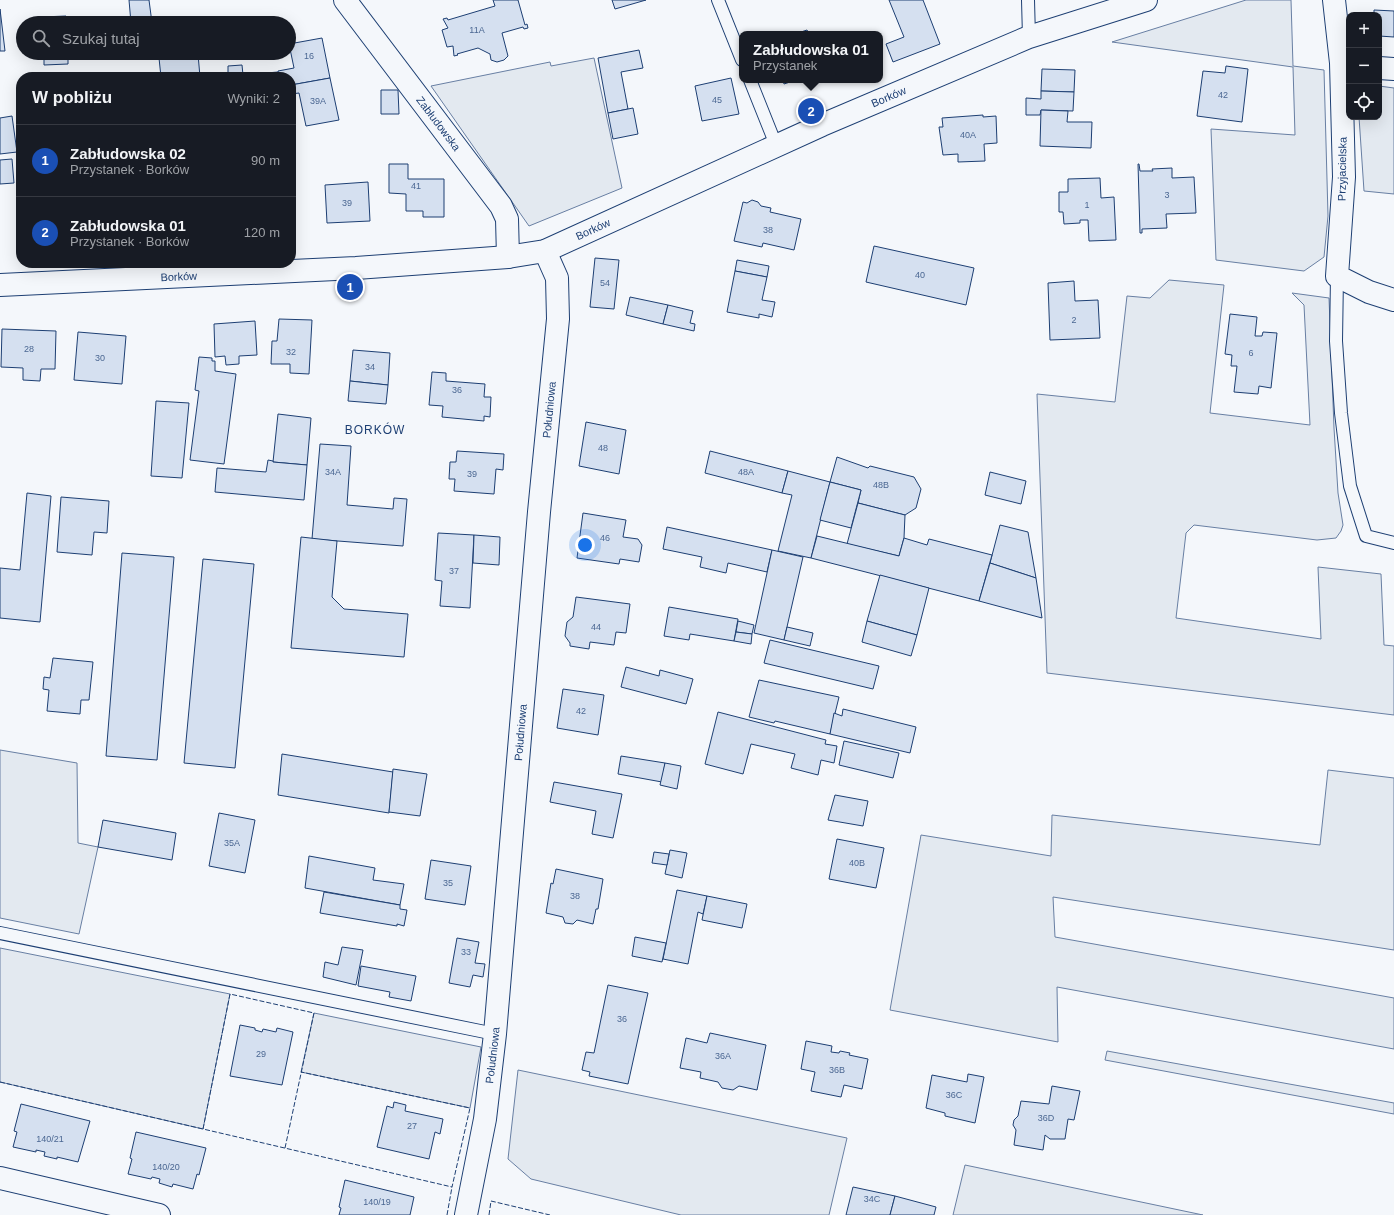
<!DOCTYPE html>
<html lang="pl">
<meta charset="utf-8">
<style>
body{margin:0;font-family:Arial,sans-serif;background:#20242c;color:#f1f3f6}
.controls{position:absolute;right:12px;top:12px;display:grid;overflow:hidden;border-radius:8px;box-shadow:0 4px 16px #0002}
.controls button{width:36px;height:36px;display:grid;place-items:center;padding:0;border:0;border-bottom:1px solid #363941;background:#171b24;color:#f1f3f6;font:20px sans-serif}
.you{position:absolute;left:585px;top:545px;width:14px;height:14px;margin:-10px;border:3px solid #fff;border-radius:50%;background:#1a73e8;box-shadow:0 0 0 6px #1a73e833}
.badge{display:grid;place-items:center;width:26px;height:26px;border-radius:50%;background:#0b8043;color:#fff;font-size:13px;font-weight:700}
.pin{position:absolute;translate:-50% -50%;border:2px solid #fff;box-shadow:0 1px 4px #0006}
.popup{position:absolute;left:739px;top:31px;width:144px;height:52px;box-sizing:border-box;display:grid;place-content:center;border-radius:8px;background:#171b24;filter:drop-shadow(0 1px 3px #0005);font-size:13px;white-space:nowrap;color:#9ea1a6}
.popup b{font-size:15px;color:#f1f3f6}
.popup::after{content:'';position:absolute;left:50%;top:100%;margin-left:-8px;border:8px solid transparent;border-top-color:#171b24}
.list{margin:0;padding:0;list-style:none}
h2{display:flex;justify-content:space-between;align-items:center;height:52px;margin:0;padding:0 16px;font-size:17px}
h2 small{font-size:13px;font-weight:400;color:#9ea1a6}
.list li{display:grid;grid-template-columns:26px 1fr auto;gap:12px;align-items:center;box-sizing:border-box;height:72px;padding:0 16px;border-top:1px solid #363941}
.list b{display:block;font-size:15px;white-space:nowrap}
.list p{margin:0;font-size:13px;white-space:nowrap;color:#9ea1a6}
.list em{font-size:13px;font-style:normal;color:#9ea1a6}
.icon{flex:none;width:22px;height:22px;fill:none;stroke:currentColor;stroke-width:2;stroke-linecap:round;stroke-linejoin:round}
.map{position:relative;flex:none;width:1394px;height:1215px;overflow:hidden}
.search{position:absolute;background:#171b24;box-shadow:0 4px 16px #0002;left:16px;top:16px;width:280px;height:44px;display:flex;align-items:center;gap:10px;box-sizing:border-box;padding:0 14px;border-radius:22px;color:#9ea1a6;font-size:15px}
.panel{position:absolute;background:#171b24;box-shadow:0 4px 16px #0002;left:16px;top:72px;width:280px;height:196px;border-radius:16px}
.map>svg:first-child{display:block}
</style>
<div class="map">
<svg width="1394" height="1215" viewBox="0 0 1394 1215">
<rect width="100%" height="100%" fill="#f4f7fb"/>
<!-- green -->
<g fill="#e3e9f0" stroke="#687fa3">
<polygon points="1246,0 1291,0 1293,66 1324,70 1328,216 1324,257 1304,271 1216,260 1211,129 1295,135 1293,67 1112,42"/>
<polygon points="594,58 622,188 529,226 431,86 550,62 551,66"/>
<polygon points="1379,86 1394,88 1394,194 1364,191 1359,117 1379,117"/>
<polygon points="1169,280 1224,285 1210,413 1310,425 1304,305 1292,293 1329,298 1334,428 1338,493 1343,525 1341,531 1336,538 1317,540 1194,525 1186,533 1176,618 1321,639 1318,567 1381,574 1384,645 1394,646 1394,715 1047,673 1037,394 1115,402 1127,296 1150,298"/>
<polygon points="0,750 77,763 78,843 98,847 79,934 0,918"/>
<polygon points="1328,770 1394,778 1394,950 1053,897 1055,937 1394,998 1394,1049 1057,987 1058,1042 890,1010 921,835 1051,856 1052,815 1320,845"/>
<polygon points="0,948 230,994 203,1129 0,1082"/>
<polygon points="314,1013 481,1047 470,1108 301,1072"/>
<polygon points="1107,1051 1394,1103 1394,1114 1105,1060"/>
<polygon points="518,1070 847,1138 829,1215 681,1215 531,1179 508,1159"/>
<polygon points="965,1165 1203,1215 953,1215"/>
</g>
<!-- building -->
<g fill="#d5e0f0" stroke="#1d3f73">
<polygon points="129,0 149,0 152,23 131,23"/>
<polygon points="493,0 518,0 525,25 527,24 528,28 524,29 523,27 502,33 508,56 504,60 497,62 491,60 490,54 478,48 457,54 458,55 454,56 453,46 447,47 442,30 448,28 443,19 447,18 448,20 495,6"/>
<polygon points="612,0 646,0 615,9"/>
<polygon points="889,0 923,0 940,44 893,62 886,44 904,37"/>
<polygon points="0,9 5,51 0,51"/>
<polygon points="1374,10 1394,11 1394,37 1379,36 1379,15 1374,15"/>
<polygon points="66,16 66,23 43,23 42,17"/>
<polygon points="267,20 268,23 250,23"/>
<polygon points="807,30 809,34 795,34"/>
<polygon points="322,38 330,78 291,85 291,77 279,77 278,71 294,68 289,44"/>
<polygon points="639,50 643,68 621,72 628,109 608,113 598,58"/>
<polygon points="44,53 68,53 68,64 44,65"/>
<polygon points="198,54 200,77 161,77 159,58"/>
<polygon points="242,65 243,75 278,72 279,77 214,77 228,76 228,66"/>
<polygon points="1226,66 1248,69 1242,122 1197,116 1203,71 1225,73"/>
<polygon points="1042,69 1075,70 1074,92 1041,91"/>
<polygon points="330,78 339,120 306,126 299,93 291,94 291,85"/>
<polygon points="731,78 739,114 702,121 695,86"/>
<polygon points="783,80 796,80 784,84"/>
<polygon points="381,90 398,90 399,114 381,114"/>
<polygon points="1041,91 1074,92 1073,111 1041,110 1040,115 1026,115 1026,98 1041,99"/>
<polygon points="633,108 638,134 613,139 608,113"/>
<polygon points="1041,110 1068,111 1067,122 1092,122 1091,148 1040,146"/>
<polygon points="983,115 983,117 996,116 997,143 984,144 985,161 958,162 958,154 943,155 939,127 943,127 942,118"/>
<polygon points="12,116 17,152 0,154 0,118"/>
<polygon points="12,159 14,183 0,184 0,160"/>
<polygon points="389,164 408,164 408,179 444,179 444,217 423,217 423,211 406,211 406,194 389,193"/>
<polygon points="1138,164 1139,164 1140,171 1153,171 1152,169 1172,168 1172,178 1194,177 1196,213 1166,214 1167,228 1142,229 1142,233 1140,233"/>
<polygon points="1100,178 1101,198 1114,197 1116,240 1089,241 1088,220 1080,220 1080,223 1064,224 1063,212 1059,212 1059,192 1068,192 1068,179"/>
<polygon points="368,182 370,221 327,223 325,185"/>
<polygon points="752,200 758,202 761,206 771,208 770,212 801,219 794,250 763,243 762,247 734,241 743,202 747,203"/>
<polygon points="874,246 974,268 966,305 866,282"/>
<polygon points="595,258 619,260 614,309 590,307"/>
<polygon points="737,260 769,266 767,277 735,271"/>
<polygon points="735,271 767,277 762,300 775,302 772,317 759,314 759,318 727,312"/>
<polygon points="1074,281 1075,301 1098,300 1100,338 1050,340 1048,283"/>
<polygon points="630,297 668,305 663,324 626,315"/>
<polygon points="668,305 693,311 690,323 695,324 694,331 663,324"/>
<polygon points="1230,314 1257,317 1255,336 1262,336 1263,332 1277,333 1271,388 1259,386 1258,394 1234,392 1237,366 1231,366 1232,355 1225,354"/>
<polygon points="279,319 312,320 309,374 290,373 290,364 271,364 272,341 277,341"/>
<polygon points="255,321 257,355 239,356 239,364 226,365 225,356 215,357 214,324"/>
<polygon points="2,329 56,331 55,369 41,369 40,381 23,380 23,368 1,367"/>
<polygon points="78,332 126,336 122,384 74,380"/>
<polygon points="353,350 390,353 388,385 350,381"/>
<polygon points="199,357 212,358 212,361 215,361 215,371 236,374 224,464 190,460 199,391 195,390"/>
<polygon points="432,372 446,373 446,381 485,384 484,397 491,397 490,417 484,416 484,421 442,417 443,406 429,405"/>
<polygon points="350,381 388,385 386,404 348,401"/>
<polygon points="156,401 189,403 182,478 151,476"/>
<polygon points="278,414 311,418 307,465 273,462"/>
<polygon points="586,422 626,430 619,474 579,466"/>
<polygon points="320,444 351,446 347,505 393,509 394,498 407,499 403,546 312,539"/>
<polygon points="457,451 504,454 503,470 496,469 494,494 454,491 455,479 449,479 450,462 456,462"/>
<polygon points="710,451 788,471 782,493 705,473"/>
<polygon points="837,457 868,468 870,466 914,477 921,489 916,508 905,515 858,503 861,490 830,482"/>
<polygon points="268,460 273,461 273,462 307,465 304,500 215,492 217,468 266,472"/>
<polygon points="788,471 830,482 811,558 778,551 792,495 782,493"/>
<polygon points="990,472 1026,481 1021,504 985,495"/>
<polygon points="830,482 861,490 851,528 820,520"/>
<polygon points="27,493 51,496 40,622 0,618 0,568 20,570"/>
<polygon points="61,497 109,501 107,533 94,532 92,555 57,552"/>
<polygon points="858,503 905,515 904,538 899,556 847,544"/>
<polygon points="583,513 626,520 623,537 638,539 642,545 639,562 620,559 619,564 577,558"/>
<polygon points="1000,525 1028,532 1036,578 990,563"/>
<polygon points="667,527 772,550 767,572 728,563 726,573 700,567 702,557 663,549"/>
<polygon points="438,533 474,535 470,608 440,606 442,581 435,580"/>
<polygon points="474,535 500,537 499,565 473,563"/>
<polygon points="817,536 899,556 904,538 927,545 929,539 992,555 979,601 811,558"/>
<polygon points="301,537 337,541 332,597 344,609 408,614 404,657 291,648"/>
<polygon points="772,550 803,557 784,640 754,633"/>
<polygon points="122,553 174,557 157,760 106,756"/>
<polygon points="203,559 254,564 235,768 184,763"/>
<polygon points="990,563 1036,578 1042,618 979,601"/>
<polygon points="880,575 929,588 917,635 867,621"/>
<polygon points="576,597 630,604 626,633 616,632 614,645 590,642 589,649 570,646 570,643 565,636 567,622 573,617"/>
<polygon points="669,607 738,619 734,641 690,634 689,640 664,636"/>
<polygon points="738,621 754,625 752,634 736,632"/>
<polygon points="867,621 917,635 911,656 862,642"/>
<polygon points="787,627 813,633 810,646 784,640"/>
<polygon points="736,632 752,634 751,644 734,641"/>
<polygon points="770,640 879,666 873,689 764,663"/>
<polygon points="53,658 93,662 89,700 81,700 80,714 47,711 49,690 43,689 44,677 50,678"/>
<polygon points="626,667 659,676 660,670 693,679 686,704 621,687"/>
<polygon points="759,680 839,697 830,734 775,721 774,723 749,717"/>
<polygon points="563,689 604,695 598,735 557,728"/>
<polygon points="843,709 916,727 910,753 830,734 834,713 842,716"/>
<polygon points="718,712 826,740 825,744 837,746 834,763 821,760 818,775 791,768 795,754 751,744 743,774 705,764"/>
<polygon points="844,741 899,753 893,778 839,765"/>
<polygon points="282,754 393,772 389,813 278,795"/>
<polygon points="621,756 665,763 662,782 618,774"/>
<polygon points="665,763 681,766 677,789 660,785"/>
<polygon points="393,769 427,774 420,816 389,812"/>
<polygon points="554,782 622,794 613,838 592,834 596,811 550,802"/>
<polygon points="835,795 868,801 863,826 828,820"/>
<polygon points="219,813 255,820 245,873 209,866"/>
<polygon points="103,820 176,833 172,860 98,847"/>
<polygon points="837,839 884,848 876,888 829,879"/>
<polygon points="670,850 687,853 682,878 665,874"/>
<polygon points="654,852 669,854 667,865 652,863"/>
<polygon points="309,856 375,868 373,880 404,884 400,905 305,888"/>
<polygon points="431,860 471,866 465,905 425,899"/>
<polygon points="556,869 603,879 598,909 596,909 593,924 577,920 573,924 565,923 563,917 546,913 551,883 553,884"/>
<polygon points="677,890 707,896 703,914 698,912 688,964 663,959"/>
<polygon points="324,892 400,905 400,909 407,910 404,926 397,924 397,926 320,913"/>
<polygon points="707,896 747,904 742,928 702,920"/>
<polygon points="635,937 666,943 662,962 632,956"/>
<polygon points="457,938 479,942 475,963 485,964 483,977 473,975 470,987 449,983"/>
<polygon points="342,947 363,950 356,985 323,977 325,962 338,965"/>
<polygon points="361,966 416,976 411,1001 389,997 390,992 358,986"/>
<polygon points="608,985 648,993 628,1084 589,1076 590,1072 582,1070 586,1052 594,1053"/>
<polygon points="240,1025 255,1028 255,1030 262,1032 263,1029 276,1032 277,1028 293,1032 282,1085 230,1076"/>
<polygon points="710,1033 766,1045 757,1090 739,1086 733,1090 722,1088 718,1082 700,1078 701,1072 680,1068 686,1038 707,1043"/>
<polygon points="806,1041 832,1046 831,1052 839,1053 840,1051 850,1053 849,1055 868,1059 862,1089 844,1085 841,1097 811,1091 815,1072 801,1069"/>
<polygon points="968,1074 984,1077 975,1123 945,1116 945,1113 926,1108 932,1075 967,1082"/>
<polygon points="1052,1086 1080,1091 1074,1120 1068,1119 1065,1139 1050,1139 1045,1135 1043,1150 1014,1145 1016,1130 1013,1125 1014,1120 1018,1116 1021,1101 1049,1104"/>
<polygon points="394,1102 406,1105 405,1111 443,1119 440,1134 435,1132 429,1159 377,1147 387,1106 393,1108"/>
<polygon points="21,1104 90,1121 78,1162 57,1157 57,1159 44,1156 45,1152 36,1150 36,1152 13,1147 17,1132 14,1131"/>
<polygon points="136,1132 206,1148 199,1175 197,1174 193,1189 173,1184 172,1187 159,1183 160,1179 152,1177 151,1179 128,1174 132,1159 130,1158"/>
<polygon points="345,1180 414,1197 410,1215 339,1215 341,1208 339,1207"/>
<polygon points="853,1187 895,1196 890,1215 846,1215"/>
<polygon points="895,1196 936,1207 934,1215 890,1215"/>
</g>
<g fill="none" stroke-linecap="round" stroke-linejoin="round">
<defs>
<g id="lane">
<polyline points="718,0 742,60"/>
<polyline points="1028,0 1029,37"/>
<polyline points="750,80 776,145"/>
<polyline points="1337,276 1336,341 1341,413 1350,486 1366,536 1394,543"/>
<polyline points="0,933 495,1034"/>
</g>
<g id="street">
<path id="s1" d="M 345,0 L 501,206 L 507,219 L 508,257"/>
<polyline points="1334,0 1341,63 1344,177 1337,276 1369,292 1394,300"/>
<polyline points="1379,68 1394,69"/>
<polyline points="0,1178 159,1215"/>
<path id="s2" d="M 466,1215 L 485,1119 L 495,1034 L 539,512 L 558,319 L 557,278 L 545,251"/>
</g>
<g id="secondary">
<path id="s3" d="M 0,285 L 356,268 L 508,257 L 545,251 L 822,125 L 1029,37 L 1146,0"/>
</g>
</defs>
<!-- lane casing -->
<use href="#lane" stroke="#1d3f73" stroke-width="14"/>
<!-- street casing -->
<use href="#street" stroke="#1d3f73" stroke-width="24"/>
<!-- secondary casing -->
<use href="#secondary" stroke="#1d3f73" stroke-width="24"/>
<!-- lane -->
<use href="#lane" stroke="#f4f7fb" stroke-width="12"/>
<!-- street -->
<use href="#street" stroke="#f4f7fb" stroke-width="22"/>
<!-- secondary -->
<use href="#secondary" stroke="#f4f7fb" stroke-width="22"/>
<!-- fence -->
<g stroke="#1d3f73" stroke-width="1" stroke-dasharray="5 2" stroke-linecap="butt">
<polyline points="0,1082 203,1129"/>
<polyline points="285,1148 314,1013 230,994 203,1129 452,1187 470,1108 301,1072"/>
<polyline points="447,1215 452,1187"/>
<polyline points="489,1215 491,1201 550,1215"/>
</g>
</g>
<g text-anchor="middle" stroke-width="3" stroke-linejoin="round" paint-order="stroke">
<!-- number labels -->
<g font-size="9" fill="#4b6792">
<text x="477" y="33">11A</text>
<text x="309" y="59">16</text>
<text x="1223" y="98">42</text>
<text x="717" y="103">45</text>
<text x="318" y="104">39A</text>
<text x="968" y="138">40A</text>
<text x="416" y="189">41</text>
<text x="1167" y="198">3</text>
<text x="347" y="206">39</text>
<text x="1087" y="208">1</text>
<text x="768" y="233">38</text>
<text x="920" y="278">40</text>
<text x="605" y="286">54</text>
<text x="1074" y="323">2</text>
<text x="29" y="352">28</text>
<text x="291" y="355">32</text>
<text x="1251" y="356">6</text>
<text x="100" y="361">30</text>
<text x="370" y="370">34</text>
<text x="457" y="393">36</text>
<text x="603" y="451">48</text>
<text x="333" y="475">34A</text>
<text x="746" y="475">48A</text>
<text x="472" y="477">39</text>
<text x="881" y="488">48B</text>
<text x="605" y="541">46</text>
<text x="454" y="574">37</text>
<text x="596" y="630">44</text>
<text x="581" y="714">42</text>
<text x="232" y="846">35A</text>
<text x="857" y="866">40B</text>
<text x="448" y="886">35</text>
<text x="575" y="899">38</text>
<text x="466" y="955">33</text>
<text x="622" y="1022">36</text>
<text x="261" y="1057">29</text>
<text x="723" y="1059">36A</text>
<text x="837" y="1073">36B</text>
<text x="954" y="1098">36C</text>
<text x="1046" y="1121">36D</text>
<text x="412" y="1129">27</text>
<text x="50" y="1142">140/21</text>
<text x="166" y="1170">140/20</text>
<text x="872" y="1202">34C</text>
<text x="377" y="1205">140/19</text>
</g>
<!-- street labels -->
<g font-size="11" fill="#1d3f73" stroke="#f4f7fb">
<text dy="4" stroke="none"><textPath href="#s3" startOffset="923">Borków</textPath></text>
<text dy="4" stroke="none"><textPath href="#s1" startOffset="155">Zabłudowska</textPath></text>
<text transform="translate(1342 169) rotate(-89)" y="4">Przyjacielska</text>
<text dy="4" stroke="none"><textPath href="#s3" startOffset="599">Borków</textPath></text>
<text dy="4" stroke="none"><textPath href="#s3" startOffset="179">Borków</textPath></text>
<text dy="4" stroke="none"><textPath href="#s2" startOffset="810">Południowa</textPath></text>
<text dy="4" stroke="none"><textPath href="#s2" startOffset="486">Południowa</textPath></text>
<text dy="4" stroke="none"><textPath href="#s2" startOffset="162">Południowa</textPath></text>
</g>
<!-- neighbourhood labels -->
<g font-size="12" letter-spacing="1" fill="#1d3f73" stroke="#f4f7fb">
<text x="375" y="434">BORKÓW</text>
</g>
</g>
</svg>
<div class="controls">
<button>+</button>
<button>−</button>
<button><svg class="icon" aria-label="locate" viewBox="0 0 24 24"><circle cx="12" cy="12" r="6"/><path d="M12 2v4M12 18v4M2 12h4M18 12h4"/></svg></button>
</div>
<div class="you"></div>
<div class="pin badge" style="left:350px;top:287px;background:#1a4fb4">1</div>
<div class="pin badge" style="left:811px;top:111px;background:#1a4fb4">2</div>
<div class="popup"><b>Zabłudowska 01</b>Przystanek</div>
<div class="search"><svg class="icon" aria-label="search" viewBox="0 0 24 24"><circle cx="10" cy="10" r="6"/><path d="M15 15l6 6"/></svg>Szukaj tutaj</div>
<section class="panel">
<h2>W pobliżu<small>Wyniki: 2</small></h2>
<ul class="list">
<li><span class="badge" style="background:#1a4fb4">1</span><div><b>Zabłudowska 02</b><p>Przystanek · Borków</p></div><em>90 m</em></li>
<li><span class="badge" style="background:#1a4fb4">2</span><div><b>Zabłudowska 01</b><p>Przystanek · Borków</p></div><em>120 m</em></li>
</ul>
</section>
</div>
